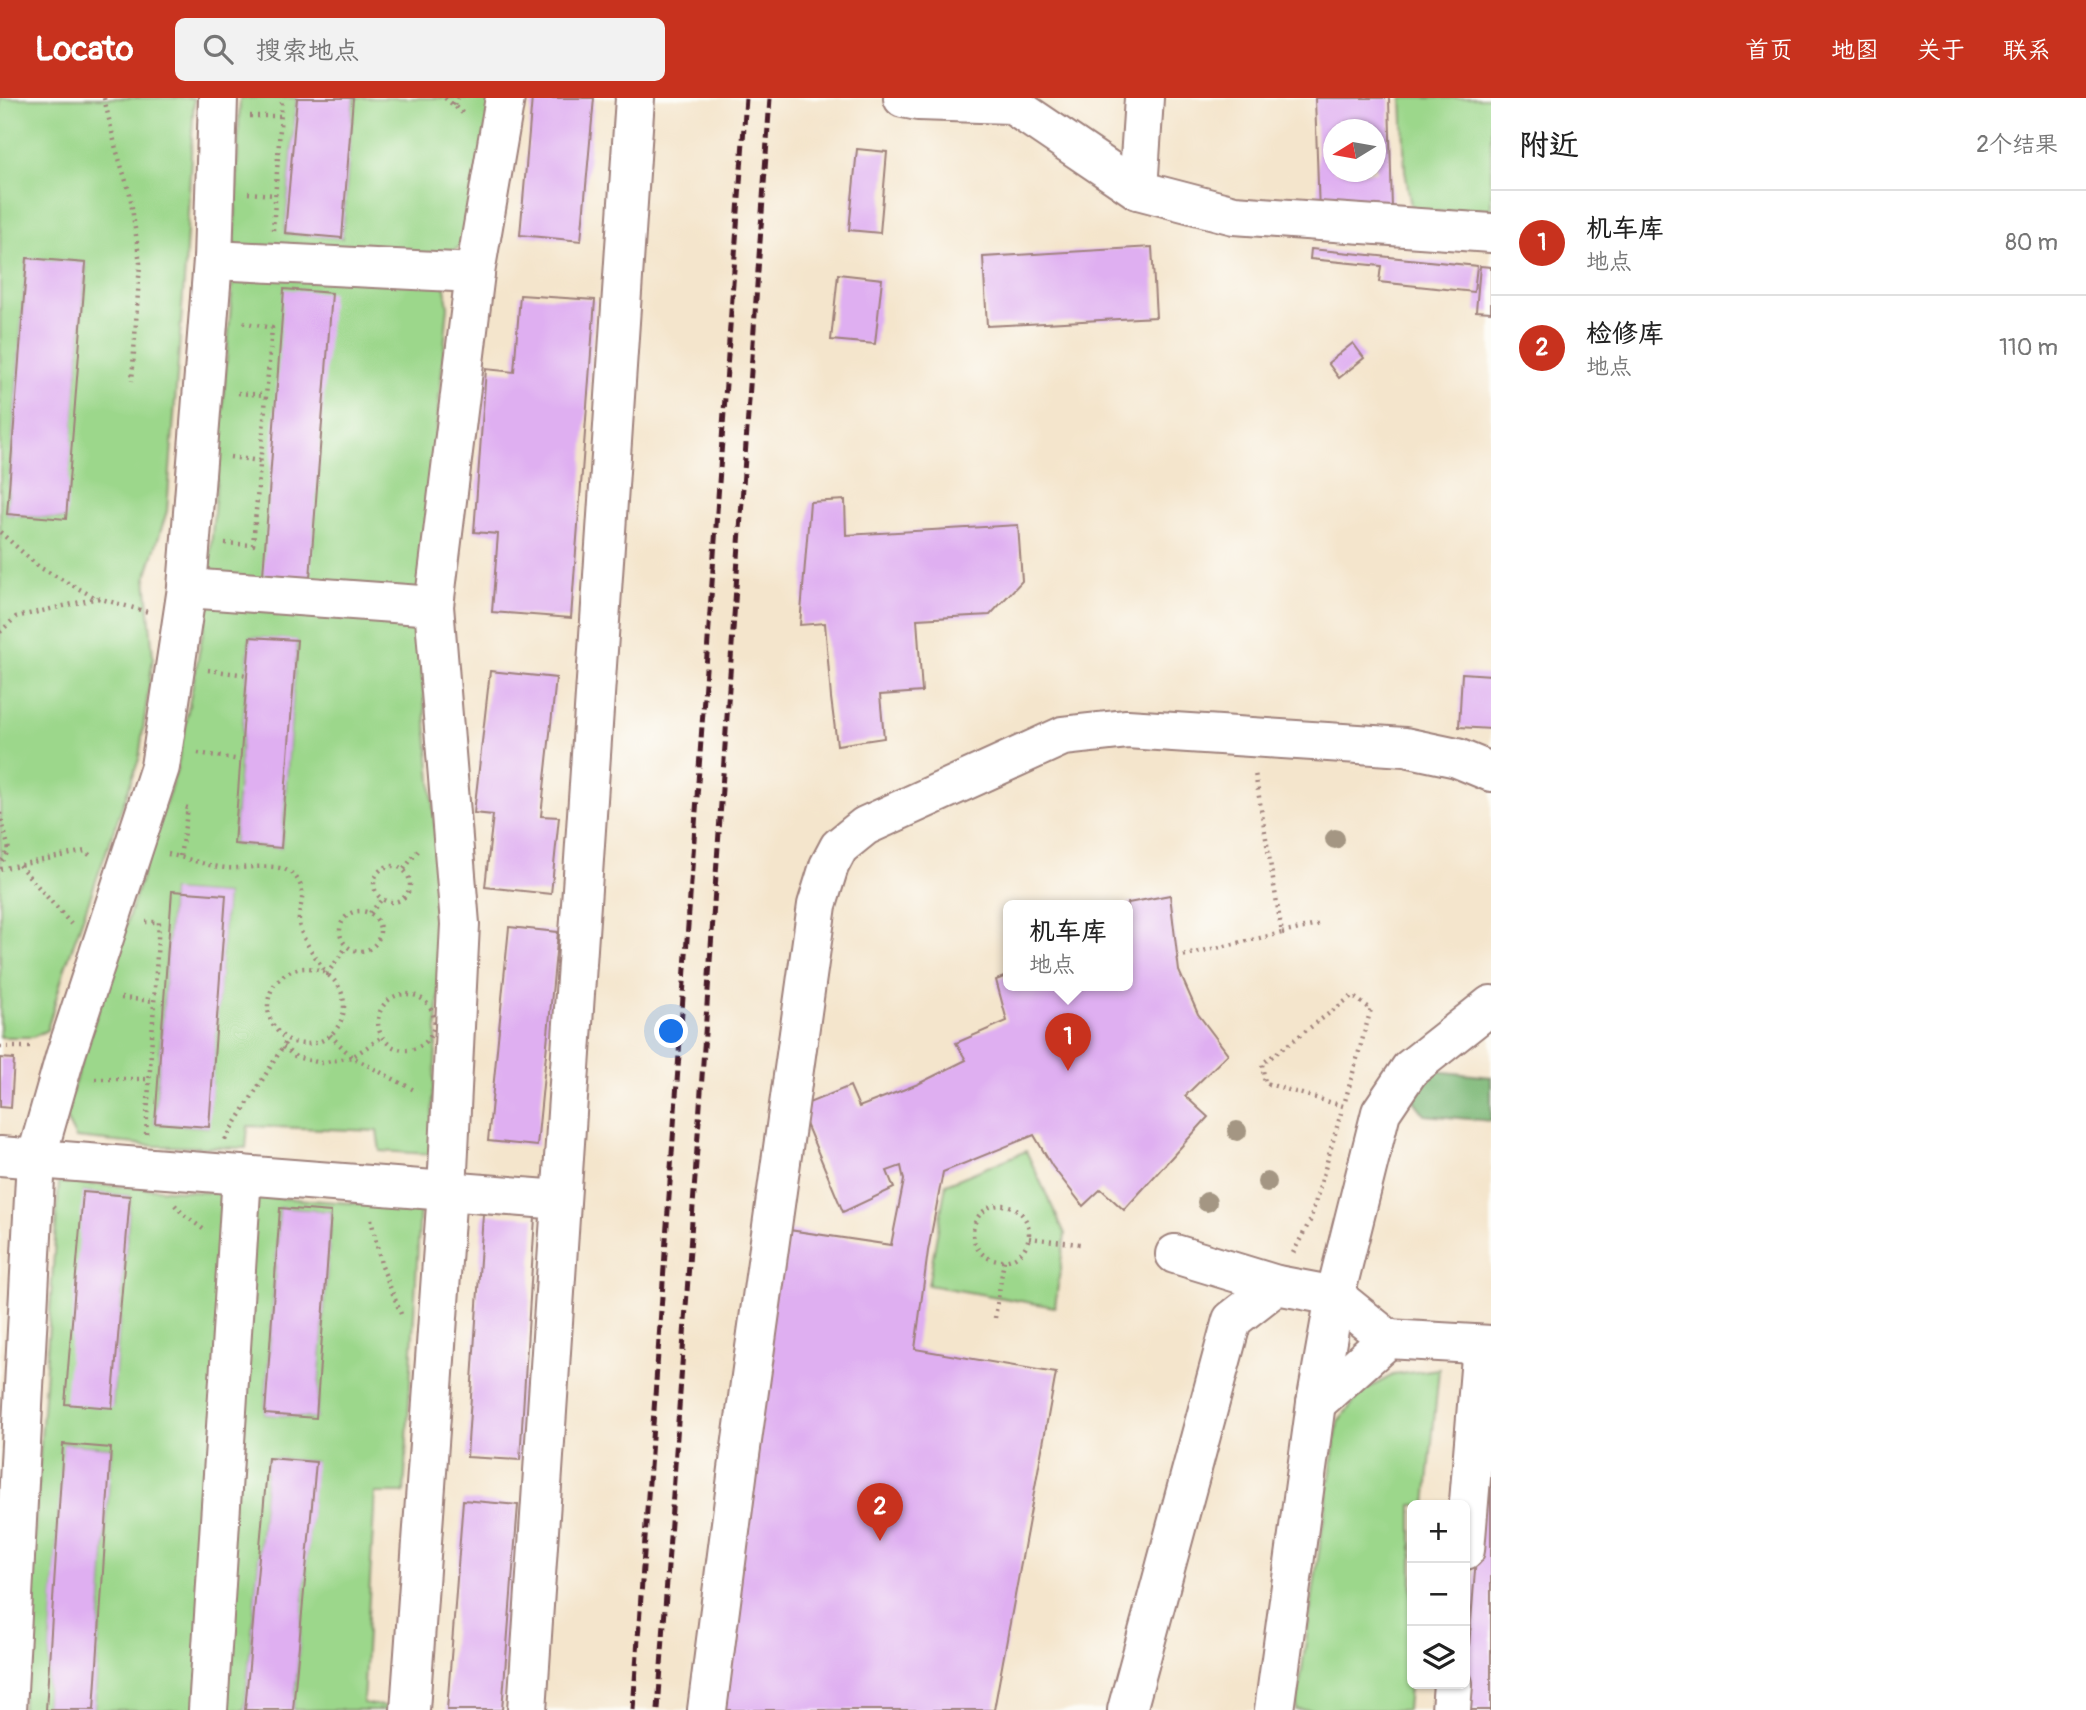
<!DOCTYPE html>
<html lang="zh">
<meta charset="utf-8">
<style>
body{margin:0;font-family:Pangolin,"LXGW WenKai TC",sans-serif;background:#f2f2f2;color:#222}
.controls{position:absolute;right:21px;bottom:21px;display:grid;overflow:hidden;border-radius:10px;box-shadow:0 2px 5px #0004}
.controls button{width:63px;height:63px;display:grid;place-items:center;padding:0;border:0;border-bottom:2px solid #e0e0e0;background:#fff;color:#222;font:35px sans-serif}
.compass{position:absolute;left:1323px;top:21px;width:63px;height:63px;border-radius:50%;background:#fff;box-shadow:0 2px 5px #0004;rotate:259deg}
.you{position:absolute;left:672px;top:934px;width:24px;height:24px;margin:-18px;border:5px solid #fff;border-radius:50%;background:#1a73e8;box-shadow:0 0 0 10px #1a73e833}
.badge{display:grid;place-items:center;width:46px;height:46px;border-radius:50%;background:#c8321e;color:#fff;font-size:23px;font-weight:700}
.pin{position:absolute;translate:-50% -58px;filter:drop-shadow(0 2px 4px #0008)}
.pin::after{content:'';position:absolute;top:37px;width:24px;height:21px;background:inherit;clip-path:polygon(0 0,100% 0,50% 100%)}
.popup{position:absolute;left:1003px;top:802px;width:130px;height:91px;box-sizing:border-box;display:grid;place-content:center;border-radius:10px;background:#fff;filter:drop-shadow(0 2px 5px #0005);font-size:23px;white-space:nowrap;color:#767676}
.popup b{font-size:26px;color:#222}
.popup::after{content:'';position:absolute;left:50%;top:100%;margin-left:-14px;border:14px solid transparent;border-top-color:#fff}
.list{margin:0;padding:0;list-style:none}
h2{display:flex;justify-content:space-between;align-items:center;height:91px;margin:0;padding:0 28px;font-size:30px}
h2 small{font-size:23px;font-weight:400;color:#767676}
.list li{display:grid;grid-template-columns:46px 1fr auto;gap:21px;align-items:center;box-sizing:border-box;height:105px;padding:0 28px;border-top:2px solid #e0e0e0}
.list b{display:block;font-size:26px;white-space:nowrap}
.list p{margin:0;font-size:23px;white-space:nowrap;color:#767676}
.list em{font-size:23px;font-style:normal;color:#767676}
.icon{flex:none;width:38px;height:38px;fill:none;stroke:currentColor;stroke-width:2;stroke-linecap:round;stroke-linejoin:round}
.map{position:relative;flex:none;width:1491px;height:1612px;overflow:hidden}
header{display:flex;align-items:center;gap:42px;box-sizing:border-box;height:98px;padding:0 35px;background:#c8321e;color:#fff}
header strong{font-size:33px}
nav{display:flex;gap:38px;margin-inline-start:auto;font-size:24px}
.search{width:490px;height:63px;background:#f2f2f2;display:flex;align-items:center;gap:18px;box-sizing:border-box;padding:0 24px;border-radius:10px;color:#767676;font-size:26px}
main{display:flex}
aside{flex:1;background:#fff}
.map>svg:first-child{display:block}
</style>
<header>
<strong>Locato</strong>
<div class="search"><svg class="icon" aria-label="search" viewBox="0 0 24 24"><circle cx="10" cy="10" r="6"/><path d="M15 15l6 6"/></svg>搜索地点</div>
<nav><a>首页</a><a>地图</a><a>关于</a><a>联系</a></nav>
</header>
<main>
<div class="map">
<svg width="1491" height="1612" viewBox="0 0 1491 1612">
<rect width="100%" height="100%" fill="#fdfcf7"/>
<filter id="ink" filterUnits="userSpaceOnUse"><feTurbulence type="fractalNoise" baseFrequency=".0143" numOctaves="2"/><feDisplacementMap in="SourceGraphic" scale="14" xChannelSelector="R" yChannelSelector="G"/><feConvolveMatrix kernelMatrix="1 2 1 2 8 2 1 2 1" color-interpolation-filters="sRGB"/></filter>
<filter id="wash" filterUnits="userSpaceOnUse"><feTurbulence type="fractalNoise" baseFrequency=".00686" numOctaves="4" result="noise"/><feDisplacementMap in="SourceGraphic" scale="28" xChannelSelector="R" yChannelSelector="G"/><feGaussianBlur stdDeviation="1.57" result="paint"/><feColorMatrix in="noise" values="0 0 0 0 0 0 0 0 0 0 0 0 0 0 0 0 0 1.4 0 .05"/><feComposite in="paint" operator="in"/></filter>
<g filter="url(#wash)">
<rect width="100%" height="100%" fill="#f4e5cc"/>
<!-- green -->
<g fill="#9cd78b" stroke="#737b5b" stroke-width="2" fill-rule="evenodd">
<path d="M 0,0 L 194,0 L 185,170 L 167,413 L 146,479 L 153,559 L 139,661 L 64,873 L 47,932 L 33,939 L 0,939 ZM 27,161 L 86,166 L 65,421 L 7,416 Z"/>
<path d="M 240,0 L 297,0 L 285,135 L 342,140 L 353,0 L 492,0 L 464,146 L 440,161 L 448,208 L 418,530 L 443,823 L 430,1056 L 380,1053 L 377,1033 L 248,1028 L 246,1050 L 156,1048 L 76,1040 L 64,1017 L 177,670 L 205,523 L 232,194 ZM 250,539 L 297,543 L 281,750 L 234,746 ZM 172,793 L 226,797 L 208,1029 L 155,1025 Z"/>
<polygon points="1402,0 1491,0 1491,111 1412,115 1405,72"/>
<polygon points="1026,1053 1065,1136 1055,1209 928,1187 946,1086"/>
<path d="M 59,1084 L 420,1110 L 404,1395 L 375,1395 L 363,1605 L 389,1609 L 389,1612 L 293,1612 L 315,1364 L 268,1360 L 245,1612 L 94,1612 L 111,1350 L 64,1346 L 46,1612 L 22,1612 ZM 83,1094 L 130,1098 L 112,1310 ZM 280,1110 L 331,1114 L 316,1320 L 265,1316 Z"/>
<polygon points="1439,1271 1426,1407 1412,1407 1412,1554 1407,1612 1296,1612 1338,1323 1363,1293 1393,1277"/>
</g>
<!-- forest -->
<polygon fill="#7db877" stroke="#646c51" stroke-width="2" points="1435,973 1491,979 1491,1023 1425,1017 1412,1000"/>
<g id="blocks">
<!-- building -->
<g fill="#dfaff1" fill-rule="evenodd">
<polygon points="297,0 353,0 342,140 285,135"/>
<polygon points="532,0 594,0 581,143 520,137"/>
<path d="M 1315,0 L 1389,0 L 1392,111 L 1319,115 ZM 1334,32 L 1376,32 L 1376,74 L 1334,74 Z"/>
<polygon points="857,51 887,54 880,135 849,132"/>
<polygon points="1152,149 1156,219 987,228 983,159"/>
<polygon points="1311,151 1477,168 1474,194 1379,184 1381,168 1310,161"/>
<polygon points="27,160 86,165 66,421 7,416"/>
<polygon points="1480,168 1491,169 1491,214 1476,213"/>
<polygon points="838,176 882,181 875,246 831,242"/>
<polygon points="284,191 332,195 310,480 263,477"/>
<polygon points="520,197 595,202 571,520 492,514 498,436 474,434 486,271 514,274"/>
<polygon points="1353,245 1364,260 1339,280 1328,265"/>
<polygon points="845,402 846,437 1018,427 1022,483 990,517 917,521 922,594 880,597 884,640 837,647 831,600 825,525 800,527 810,404"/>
<polygon points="250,539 297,542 281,750 234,746"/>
<polygon points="490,573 556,580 541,718 559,719 551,796 485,789 493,717 474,715"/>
<polygon points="1462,575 1491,577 1491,631 1459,629"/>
<polygon points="172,793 226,797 209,1029 155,1025"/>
<polygon points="1170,797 1179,873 1198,916 1228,956 1185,998 1208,1019 1124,1112 1101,1091 1083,1108 1052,1068 1034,1037 943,1074 928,1153 915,1251 1056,1275 994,1612 709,1612 782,1131 891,1147 904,1082 901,1068 887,1073 894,1090 843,1114 799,1009 850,988 859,1009 918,986 966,962 956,945 1007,923 996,882 1009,877 1009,887 1128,887 1128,805"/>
<polygon points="509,829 558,834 537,1048 488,1043"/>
<polygon points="0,960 14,961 11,1010 0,1009"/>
<polygon points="83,1094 130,1098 112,1310 65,1306"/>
<polygon points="280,1110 331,1114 316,1320 265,1316"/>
<polygon points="483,1116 535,1119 520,1362 467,1359"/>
<polygon points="1489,1295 1491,1296 1491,1612 1464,1612"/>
<polygon points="63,1346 111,1350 94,1612 46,1612"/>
<polygon points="268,1360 316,1364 293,1612 245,1612"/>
<polygon points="463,1402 518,1407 502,1612 447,1612"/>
</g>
</g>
</g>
<g filter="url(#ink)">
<use href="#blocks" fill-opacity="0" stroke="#9f827c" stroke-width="2"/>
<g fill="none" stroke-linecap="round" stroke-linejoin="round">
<defs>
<g id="minor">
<polyline points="903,0 918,3 1011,6 1138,92 1234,117 1491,135"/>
<polyline points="1138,92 1144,0"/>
<polyline points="213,162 475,175"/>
<polyline points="187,490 434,508"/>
<polyline points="0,1058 561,1102"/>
<polyline points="1175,1156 1277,1187 1335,1198 1388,1241 1316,1305"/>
<polyline points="1388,1241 1491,1247"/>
<polyline points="1465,1452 1482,1247"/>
<polyline points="7,1612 36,1061 65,959 160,669 187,490 213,162 218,0"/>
<polyline points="208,1612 242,1077"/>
<polyline points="410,1612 447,1093 460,826 434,508 475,175 505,0"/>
<polyline points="527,1612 635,0"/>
<polyline points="707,1612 738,1371 817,807 829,768 839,749 865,728 1063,638 1127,631 1405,649 1457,660 1491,674"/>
<polyline points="1127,1612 1232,1222 1277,1187"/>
<polyline points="1274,1612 1316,1305 1335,1198 1381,1014 1410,971 1491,907"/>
<polyline points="1451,1612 1453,1586"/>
</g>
</defs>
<!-- minor casing -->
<use href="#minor" stroke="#9f827c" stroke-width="42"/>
<!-- path -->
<g stroke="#9f827c" stroke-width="4.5" stroke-dasharray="2 5" stroke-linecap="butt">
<polyline points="104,0 116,51 130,96 140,165 132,283"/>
<polyline points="445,0 466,18"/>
<polyline points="454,7 458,0"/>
<polyline points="250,18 281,18"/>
<polyline points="248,95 275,97"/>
<polyline points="273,132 282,0"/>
<polyline points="238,295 266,297"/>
<polyline points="230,359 260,363"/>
<polyline points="0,434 39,469 94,499 148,514"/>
<polyline points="225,445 253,447 272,230 241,224"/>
<polyline points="0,534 16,519 98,500"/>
<polyline points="208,572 247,577"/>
<polyline points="198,655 240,662"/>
<polyline points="0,715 9,752 0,766"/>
<path d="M 168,756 C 187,760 207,768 226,770 C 249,772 289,759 300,786 C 306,800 298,810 299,824 C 300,840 318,862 327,876 L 347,848"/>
<polyline points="180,758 188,710 182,708"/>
<polyline points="19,767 71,826"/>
<circle cx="392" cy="786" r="18"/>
<polyline points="0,771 85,753 93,760"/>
<polyline points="404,771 418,753"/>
<circle cx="360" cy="833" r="20"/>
<polyline points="370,815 382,801"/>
<polyline points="1282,835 1321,826"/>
<polyline points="1177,859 1282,835 1255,675"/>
<circle cx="306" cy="908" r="38"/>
<circle cx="406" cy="924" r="28"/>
<polyline points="121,900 154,903"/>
<polyline points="330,937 352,959 416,993"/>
<polyline points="0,949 31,949"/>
<polyline points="283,949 296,959 321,965 352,959 382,939"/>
<polyline points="95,981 149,981"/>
<polyline points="1343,1008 1265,985 1262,966 1352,898 1371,911 1345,1003"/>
<polyline points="146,1036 159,824 146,824"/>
<polyline points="225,1042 287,942"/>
<circle cx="1001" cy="1135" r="28"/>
<polyline points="175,1107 183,1116 203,1131"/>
<polyline points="371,1121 381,1166 401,1216"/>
<polyline points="1029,1140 1080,1146"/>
<polyline points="1293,1155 1310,1123 1341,1015"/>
<polyline points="995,1220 1004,1162"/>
</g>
<!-- minor -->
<use href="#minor" stroke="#fff" stroke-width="38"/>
<!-- rail -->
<g stroke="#4a1f2b" stroke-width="5" stroke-dasharray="10 5" stroke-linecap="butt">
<polyline points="633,1612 746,0"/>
<polyline points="658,1612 770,0"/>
</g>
</g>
<!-- trees -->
<g fill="#a49683">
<circle cx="1335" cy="741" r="10"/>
<circle cx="1237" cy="1033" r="10"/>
<circle cx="1267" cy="1084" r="10"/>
<circle cx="1207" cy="1104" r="10"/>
</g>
</g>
</svg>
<div class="controls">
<button>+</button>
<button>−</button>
<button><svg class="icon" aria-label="layers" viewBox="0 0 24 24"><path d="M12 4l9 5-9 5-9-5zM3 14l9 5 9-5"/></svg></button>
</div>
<svg class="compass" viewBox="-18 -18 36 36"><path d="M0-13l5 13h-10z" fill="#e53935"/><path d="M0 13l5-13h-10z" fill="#767676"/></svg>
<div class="you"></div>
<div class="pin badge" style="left:1068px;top:973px">1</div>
<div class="popup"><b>机车库</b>地点</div>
<div class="pin badge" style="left:880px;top:1443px">2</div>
</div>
<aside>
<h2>附近<small>2个结果</small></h2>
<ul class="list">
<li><span class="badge">1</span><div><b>机车库</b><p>地点</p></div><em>80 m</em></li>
<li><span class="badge">2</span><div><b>检修库</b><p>地点</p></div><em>110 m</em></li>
</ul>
</aside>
</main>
